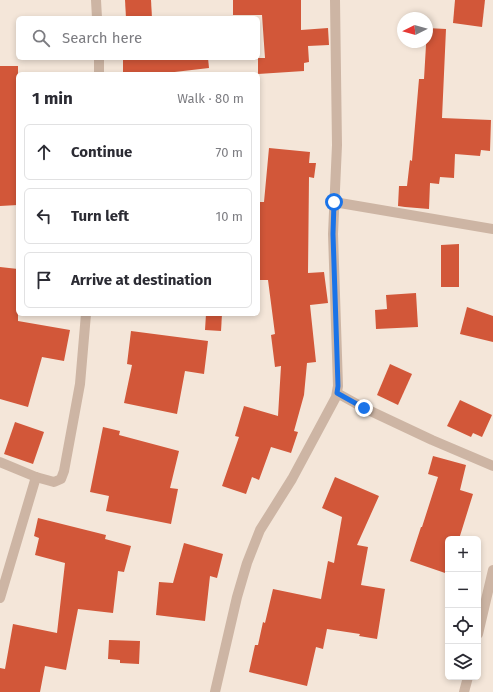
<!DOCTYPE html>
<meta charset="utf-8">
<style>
body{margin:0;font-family:"Fira Sans",sans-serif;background:#f2f2f3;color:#2b2b33}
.controls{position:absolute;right:12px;bottom:12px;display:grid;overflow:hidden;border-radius:6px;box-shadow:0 2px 6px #0003}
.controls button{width:36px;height:36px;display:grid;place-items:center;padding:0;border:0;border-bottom:1px solid #e1e1e2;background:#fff;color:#2b2b33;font:20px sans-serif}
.compass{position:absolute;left:397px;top:12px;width:36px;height:36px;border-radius:50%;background:#fff;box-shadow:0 2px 6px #0003;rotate:265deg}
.stop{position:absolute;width:12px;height:12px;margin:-9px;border:3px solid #1a73e8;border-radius:50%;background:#fff}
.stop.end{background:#1a73e8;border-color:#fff;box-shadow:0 1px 4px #0008}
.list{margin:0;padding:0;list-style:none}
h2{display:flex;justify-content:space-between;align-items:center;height:52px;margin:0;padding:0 16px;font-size:17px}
h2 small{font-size:13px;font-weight:400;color:#7c7c81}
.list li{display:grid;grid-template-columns:26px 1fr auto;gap:12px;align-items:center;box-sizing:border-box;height:56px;margin:0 8px 8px;padding:0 8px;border:1px solid #e1e1e2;border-radius:6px}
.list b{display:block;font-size:15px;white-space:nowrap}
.list em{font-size:13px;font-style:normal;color:#7c7c81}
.icon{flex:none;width:22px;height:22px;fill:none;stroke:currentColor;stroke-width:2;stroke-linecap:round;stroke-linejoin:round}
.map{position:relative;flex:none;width:493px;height:692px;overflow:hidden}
.search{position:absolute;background:#fff;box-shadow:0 2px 6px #0003;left:16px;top:16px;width:244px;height:44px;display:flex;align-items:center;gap:10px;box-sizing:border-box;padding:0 14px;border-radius:6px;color:#7c7c81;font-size:15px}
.panel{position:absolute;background:#fff;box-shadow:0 2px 6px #0003;left:16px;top:72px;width:244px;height:244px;border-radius:6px}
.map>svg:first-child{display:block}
</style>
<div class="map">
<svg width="493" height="692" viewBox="0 0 493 692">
<rect width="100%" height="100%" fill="#f4e6d9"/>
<!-- building -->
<g fill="#d25739">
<polygon points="125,0 151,0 152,18 126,18"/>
<polygon points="233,0 301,0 301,30 328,28 329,45 308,46 309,62 304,63 304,71 258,74 258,58 265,58 262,15 233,15"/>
<polygon points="455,0 485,0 482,27 453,23"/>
<polygon points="427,28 446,29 442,118 491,120 490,151 481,150 480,156 455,154 454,178 440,177 439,184 430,183 429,209 405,207 398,206 399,186 407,186 410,160 412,161 419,79 424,79"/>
<polygon points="123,58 208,58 209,68 166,73 123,73"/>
<polygon points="0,66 18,66 18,205 0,206"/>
<polygon points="269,148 310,152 309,163 316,163 314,178 309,177 308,273 324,272 328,303 310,305 316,362 307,363 304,395 294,431 298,432 291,453 271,447 259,480 252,477 246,494 222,486 239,437 235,436 244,406 278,416 281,366 275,367 271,335 275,334 268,280 258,280 258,202 264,202"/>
<polygon points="459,244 459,287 441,287 441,245"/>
<polygon points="0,267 18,269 18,321 70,330 64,361 42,357 28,407 0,399"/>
<polygon points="416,293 418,327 376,329 375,310 387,309 386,295"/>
<polygon points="467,307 493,316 493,342 460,334"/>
<polygon points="206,314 222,314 221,331 205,330"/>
<polygon points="131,331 208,341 204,374 185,371 177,414 124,403 132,365 127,364"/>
<polygon points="390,364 412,374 398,405 377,395"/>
<polygon points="460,400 492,415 482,437 473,433 471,437 447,426"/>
<polygon points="15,422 44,432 33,464 4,454"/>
<polygon points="103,427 120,431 119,435 179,451 170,488 178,489 171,524 106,511 109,496 90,492"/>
<polygon points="433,456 466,465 460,490 473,494 459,539 448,539 448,574 410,561 421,527 422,527 438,477 428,474"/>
<polygon points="335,477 379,496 357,545 368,547 361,585 385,589 377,639 359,636 360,634 327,629 323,649 316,647 307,686 249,672 255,645 258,645 263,622 265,623 273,589 321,599 328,561 334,563 342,517 322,508"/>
<polygon points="38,518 106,535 105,539 131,546 124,572 118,571 113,613 78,609 66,670 45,666 40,692 0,692 0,668 5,669 13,624 57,633 65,563 35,555 39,538 34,536"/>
<polygon points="184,543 223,554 217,578 210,576 205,621 156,615 159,582 173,583"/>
<polygon points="109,640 140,641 139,664 120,663 120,660 108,659"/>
</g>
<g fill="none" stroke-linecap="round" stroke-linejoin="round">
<!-- minor -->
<g stroke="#cdb5a4" stroke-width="10">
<polyline points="96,0 97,18"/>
<polyline points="99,58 99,74"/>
<polyline points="334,202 493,229"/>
<polyline points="337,393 364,408 432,440 493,466"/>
<polyline points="0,462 36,477 54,482 61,479 64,471 80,384 86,314"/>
<polyline points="0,598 36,477"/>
<polyline points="478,634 493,570"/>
<polyline points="215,692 237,597 247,563 260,530 292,479 336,397 338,386 333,234 337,145 335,0"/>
<polyline points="464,692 468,677"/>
</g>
</g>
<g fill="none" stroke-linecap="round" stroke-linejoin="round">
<!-- route -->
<polyline stroke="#1a73e8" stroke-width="5" points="334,202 333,234 338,386 337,393 364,408"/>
</g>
</svg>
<div class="controls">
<button>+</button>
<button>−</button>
<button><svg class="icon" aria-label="locate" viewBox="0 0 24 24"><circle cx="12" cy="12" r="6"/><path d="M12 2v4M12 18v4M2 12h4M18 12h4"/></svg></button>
<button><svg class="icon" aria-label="layers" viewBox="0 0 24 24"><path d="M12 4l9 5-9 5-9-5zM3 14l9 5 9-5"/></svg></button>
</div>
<svg class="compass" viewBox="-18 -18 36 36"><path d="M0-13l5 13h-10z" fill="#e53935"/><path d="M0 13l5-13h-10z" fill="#7c7c81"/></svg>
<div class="stop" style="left:334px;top:202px"></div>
<div class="stop end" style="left:364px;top:408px"></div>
<div class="search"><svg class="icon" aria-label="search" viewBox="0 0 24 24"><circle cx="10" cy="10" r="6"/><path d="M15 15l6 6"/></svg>Search here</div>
<section class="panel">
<h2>1 min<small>Walk · 80 m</small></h2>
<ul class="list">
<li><svg class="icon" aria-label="ahead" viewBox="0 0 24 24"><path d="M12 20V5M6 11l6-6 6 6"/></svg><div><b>Continue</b></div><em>70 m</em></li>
<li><svg class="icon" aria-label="left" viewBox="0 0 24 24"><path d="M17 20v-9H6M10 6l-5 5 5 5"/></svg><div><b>Turn left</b></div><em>10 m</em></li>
<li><svg class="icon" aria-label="arrive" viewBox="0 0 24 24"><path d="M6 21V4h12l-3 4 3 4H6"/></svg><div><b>Arrive at destination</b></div></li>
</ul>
</section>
</div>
